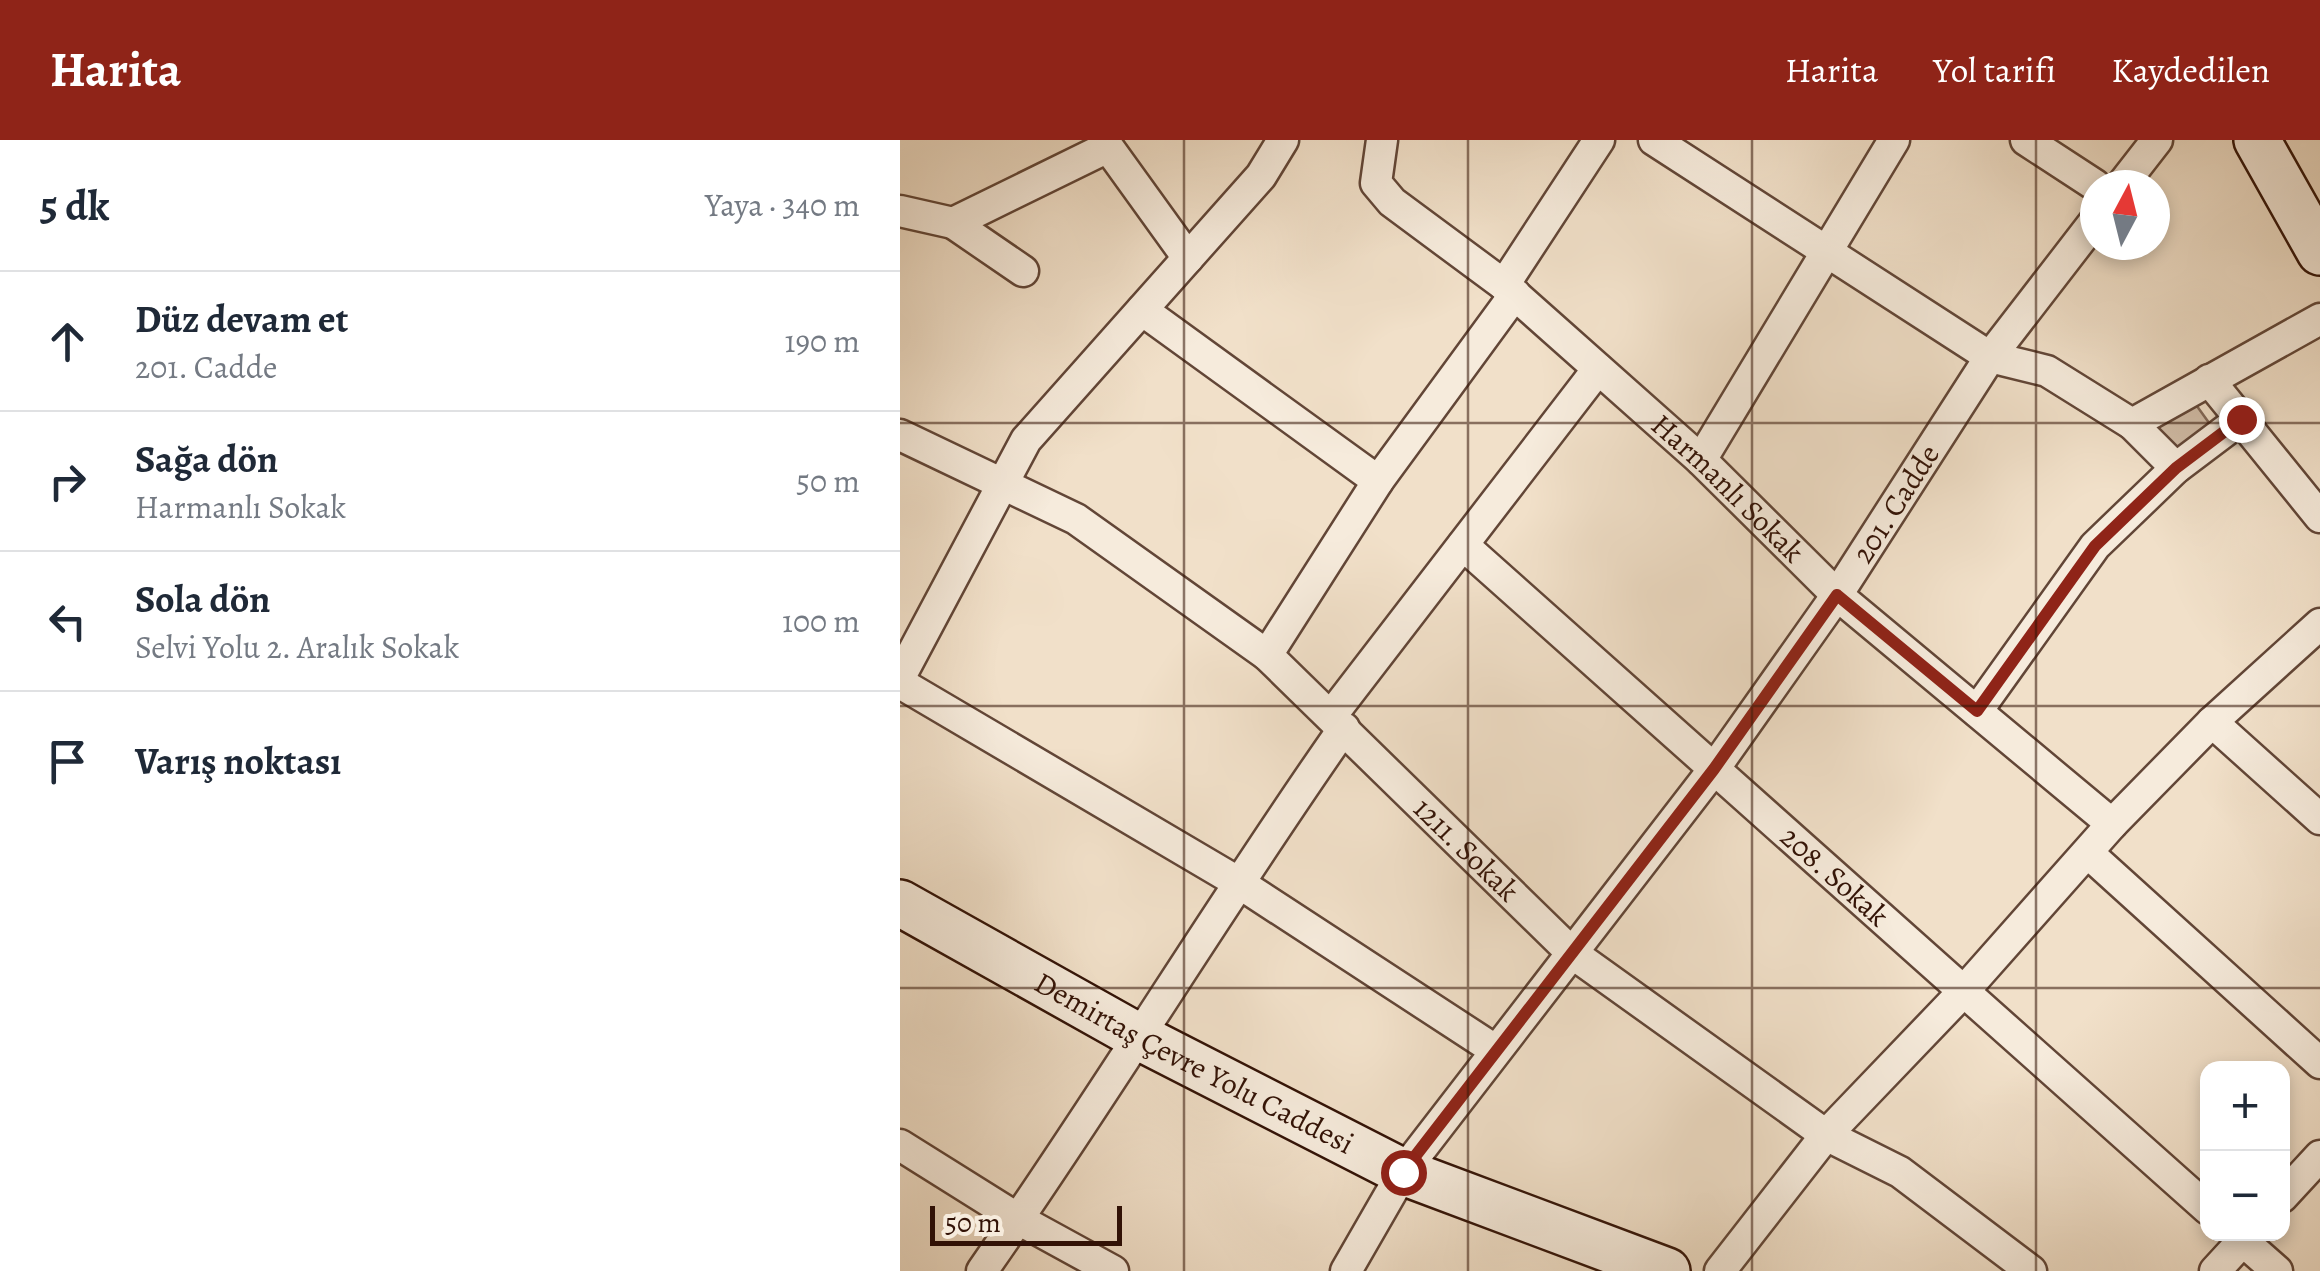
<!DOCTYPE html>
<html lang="tr">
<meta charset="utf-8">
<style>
body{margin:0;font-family:Alegreya,serif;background:#f6f6f7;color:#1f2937}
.controls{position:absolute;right:30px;bottom:30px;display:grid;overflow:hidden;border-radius:20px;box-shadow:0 5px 15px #0003}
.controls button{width:90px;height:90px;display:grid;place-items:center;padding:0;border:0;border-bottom:2px solid #e0e1e3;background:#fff;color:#1f2937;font:50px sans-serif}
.compass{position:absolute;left:1180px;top:30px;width:90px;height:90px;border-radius:50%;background:#fff;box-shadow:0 5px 15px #0003;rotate:7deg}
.scale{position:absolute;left:30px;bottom:25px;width:192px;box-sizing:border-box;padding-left:10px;border:5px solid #321206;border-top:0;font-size:28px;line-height:35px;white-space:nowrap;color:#321206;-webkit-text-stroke:8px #f6ebdc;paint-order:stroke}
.stop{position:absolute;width:30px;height:30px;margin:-22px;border:8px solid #8f2418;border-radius:50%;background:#fff}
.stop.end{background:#8f2418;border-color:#fff;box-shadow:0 2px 10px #0008}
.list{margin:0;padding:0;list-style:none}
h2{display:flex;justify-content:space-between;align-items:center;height:130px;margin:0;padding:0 40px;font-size:42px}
h2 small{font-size:32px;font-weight:400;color:#747a83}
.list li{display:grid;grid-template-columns:65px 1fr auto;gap:30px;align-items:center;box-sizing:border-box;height:140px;padding:0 40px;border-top:2px solid #e0e1e3}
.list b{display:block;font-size:38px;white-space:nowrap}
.list p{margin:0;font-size:32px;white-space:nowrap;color:#747a83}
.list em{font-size:32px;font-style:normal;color:#747a83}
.icon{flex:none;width:55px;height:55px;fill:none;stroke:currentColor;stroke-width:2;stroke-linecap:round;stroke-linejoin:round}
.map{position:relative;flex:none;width:1420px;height:1131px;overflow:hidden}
header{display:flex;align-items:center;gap:60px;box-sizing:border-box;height:140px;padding:0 50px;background:#8f2418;color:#fff}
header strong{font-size:48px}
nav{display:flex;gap:55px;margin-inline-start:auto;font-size:35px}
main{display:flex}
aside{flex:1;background:#fff}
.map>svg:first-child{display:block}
</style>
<header>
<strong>Harita</strong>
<nav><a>Harita</a><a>Yol tarifi</a><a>Kaydedilen</a></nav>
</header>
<main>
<aside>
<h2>5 dk<small>Yaya · 340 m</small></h2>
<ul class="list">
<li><svg class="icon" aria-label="ahead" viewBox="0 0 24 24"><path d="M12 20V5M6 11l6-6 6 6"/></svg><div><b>Düz devam et</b><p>201. Cadde</p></div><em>190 m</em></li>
<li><svg class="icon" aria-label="right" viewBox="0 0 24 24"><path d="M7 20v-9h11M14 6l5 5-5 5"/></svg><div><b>Sağa dön</b><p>Harmanlı Sokak</p></div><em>50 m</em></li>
<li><svg class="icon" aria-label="left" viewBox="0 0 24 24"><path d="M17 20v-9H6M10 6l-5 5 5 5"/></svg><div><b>Sola dön</b><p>Selvi Yolu 2. Aralık Sokak</p></div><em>100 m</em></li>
<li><svg class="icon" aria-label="arrive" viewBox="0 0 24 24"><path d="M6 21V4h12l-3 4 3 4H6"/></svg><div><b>Varış noktası</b></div></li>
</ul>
</aside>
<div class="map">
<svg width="1420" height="1131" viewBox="0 0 1420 1131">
<rect width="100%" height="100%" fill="#f1e0c9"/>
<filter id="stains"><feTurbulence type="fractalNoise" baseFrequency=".002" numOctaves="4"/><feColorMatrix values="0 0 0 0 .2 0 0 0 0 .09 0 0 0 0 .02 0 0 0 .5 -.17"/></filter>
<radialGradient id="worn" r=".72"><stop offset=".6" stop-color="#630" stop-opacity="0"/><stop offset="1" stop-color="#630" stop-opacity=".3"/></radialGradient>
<!-- green -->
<polygon fill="#d1bda8" stroke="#826857" stroke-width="2.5" points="1294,262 1312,287 1278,312 1256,288"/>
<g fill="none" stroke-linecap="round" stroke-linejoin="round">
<defs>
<g id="minor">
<path id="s1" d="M 482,0 L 476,43 L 492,62 L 604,145 L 801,320 L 937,455 L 1212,684"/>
<polyline points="754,0 1090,217 1147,231 1232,284 1420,179"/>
<polyline points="1126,0 1195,45"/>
<polyline points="1222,45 1257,0"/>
<polyline points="0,71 53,83 208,7 288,118"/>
<polyline points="53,83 123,131"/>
<polyline points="604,145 699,0"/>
<polyline points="242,170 478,341"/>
<polyline points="1309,240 1420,377"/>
<polyline points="1232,284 1276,328"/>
<path id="s2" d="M 0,295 L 176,379 L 367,515 L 672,813 L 926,995 L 1000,1032 L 1131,1131"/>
<polyline points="801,320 994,0"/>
<path id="s3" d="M 563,405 L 1308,1069"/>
<polyline points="367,515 478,341 615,154"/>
<polyline points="0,537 126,300 361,36 383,0"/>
<polyline points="0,543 336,741 595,910"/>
<polyline points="1077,571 1195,406 1276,328 1341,279"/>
<polyline points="431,576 698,229"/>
<polyline points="1312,582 1420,679"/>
<polyline points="1188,713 1420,923"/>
<polyline points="0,1005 118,1079 213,1131"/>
<polyline points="1382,1057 1420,1016"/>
<polyline points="1335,1094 1377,1131"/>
<path d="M 82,1131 C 207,953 319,766 444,588"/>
<path id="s4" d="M 446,1131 L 503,1032 L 814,629 L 937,455 L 1090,217 L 1195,81"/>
<polyline points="820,1131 926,995 1063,852 1212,684 1312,582 1420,484"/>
<polyline points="1315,1131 1349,1094"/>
</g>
<g id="secondary">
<polyline points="1357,0 1420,112"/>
<path id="s5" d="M 0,763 L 239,897 L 503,1032 L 767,1131"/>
</g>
</defs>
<!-- minor casing -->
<use href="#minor" stroke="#624637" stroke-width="35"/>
<!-- secondary casing -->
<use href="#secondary" stroke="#321206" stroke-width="50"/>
<!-- minor -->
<use href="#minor" stroke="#f6ebdc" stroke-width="30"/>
<!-- secondary -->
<use href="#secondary" stroke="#f6ebdc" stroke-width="45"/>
</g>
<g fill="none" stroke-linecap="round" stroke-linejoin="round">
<!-- route -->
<polyline stroke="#8f2418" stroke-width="12" points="503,1032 814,629 937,455 1077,571 1195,406 1276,328 1341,279"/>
</g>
<!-- grid -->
<path fill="none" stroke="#321206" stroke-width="2.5" stroke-opacity="0.55" d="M 284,0 L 284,1131M 568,0 L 568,1131M 852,0 L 852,1131M 1136,0 L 1136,1131M 0,283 L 1420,283M 0,566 L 1420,566M 0,848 L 1420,848"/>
<g text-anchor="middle" stroke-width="8" stroke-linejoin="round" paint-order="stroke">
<!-- street labels -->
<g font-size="30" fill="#321206" stroke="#f6ebdc">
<text dy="10" stroke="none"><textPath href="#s1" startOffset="510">Harmanlı Sokak</textPath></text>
<text dy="10" stroke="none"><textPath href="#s4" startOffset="945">201. Cadde</textPath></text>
<text dy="10" stroke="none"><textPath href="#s2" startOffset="708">1211. Sokak</textPath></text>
<text dy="10" stroke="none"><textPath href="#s3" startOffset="498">208. Sokak</textPath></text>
<text dy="10" stroke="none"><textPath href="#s5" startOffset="335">Demirtaş Çevre Yolu Caddesi</textPath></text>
</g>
</g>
<rect width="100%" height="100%" filter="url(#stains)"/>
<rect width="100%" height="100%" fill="url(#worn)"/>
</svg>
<div class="controls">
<button>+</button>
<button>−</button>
</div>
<svg class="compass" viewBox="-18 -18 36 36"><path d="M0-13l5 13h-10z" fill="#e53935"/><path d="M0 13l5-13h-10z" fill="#747a83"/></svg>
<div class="scale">50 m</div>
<div class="stop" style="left:503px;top:1032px"></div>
<div class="stop end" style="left:1341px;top:279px"></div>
</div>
</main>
